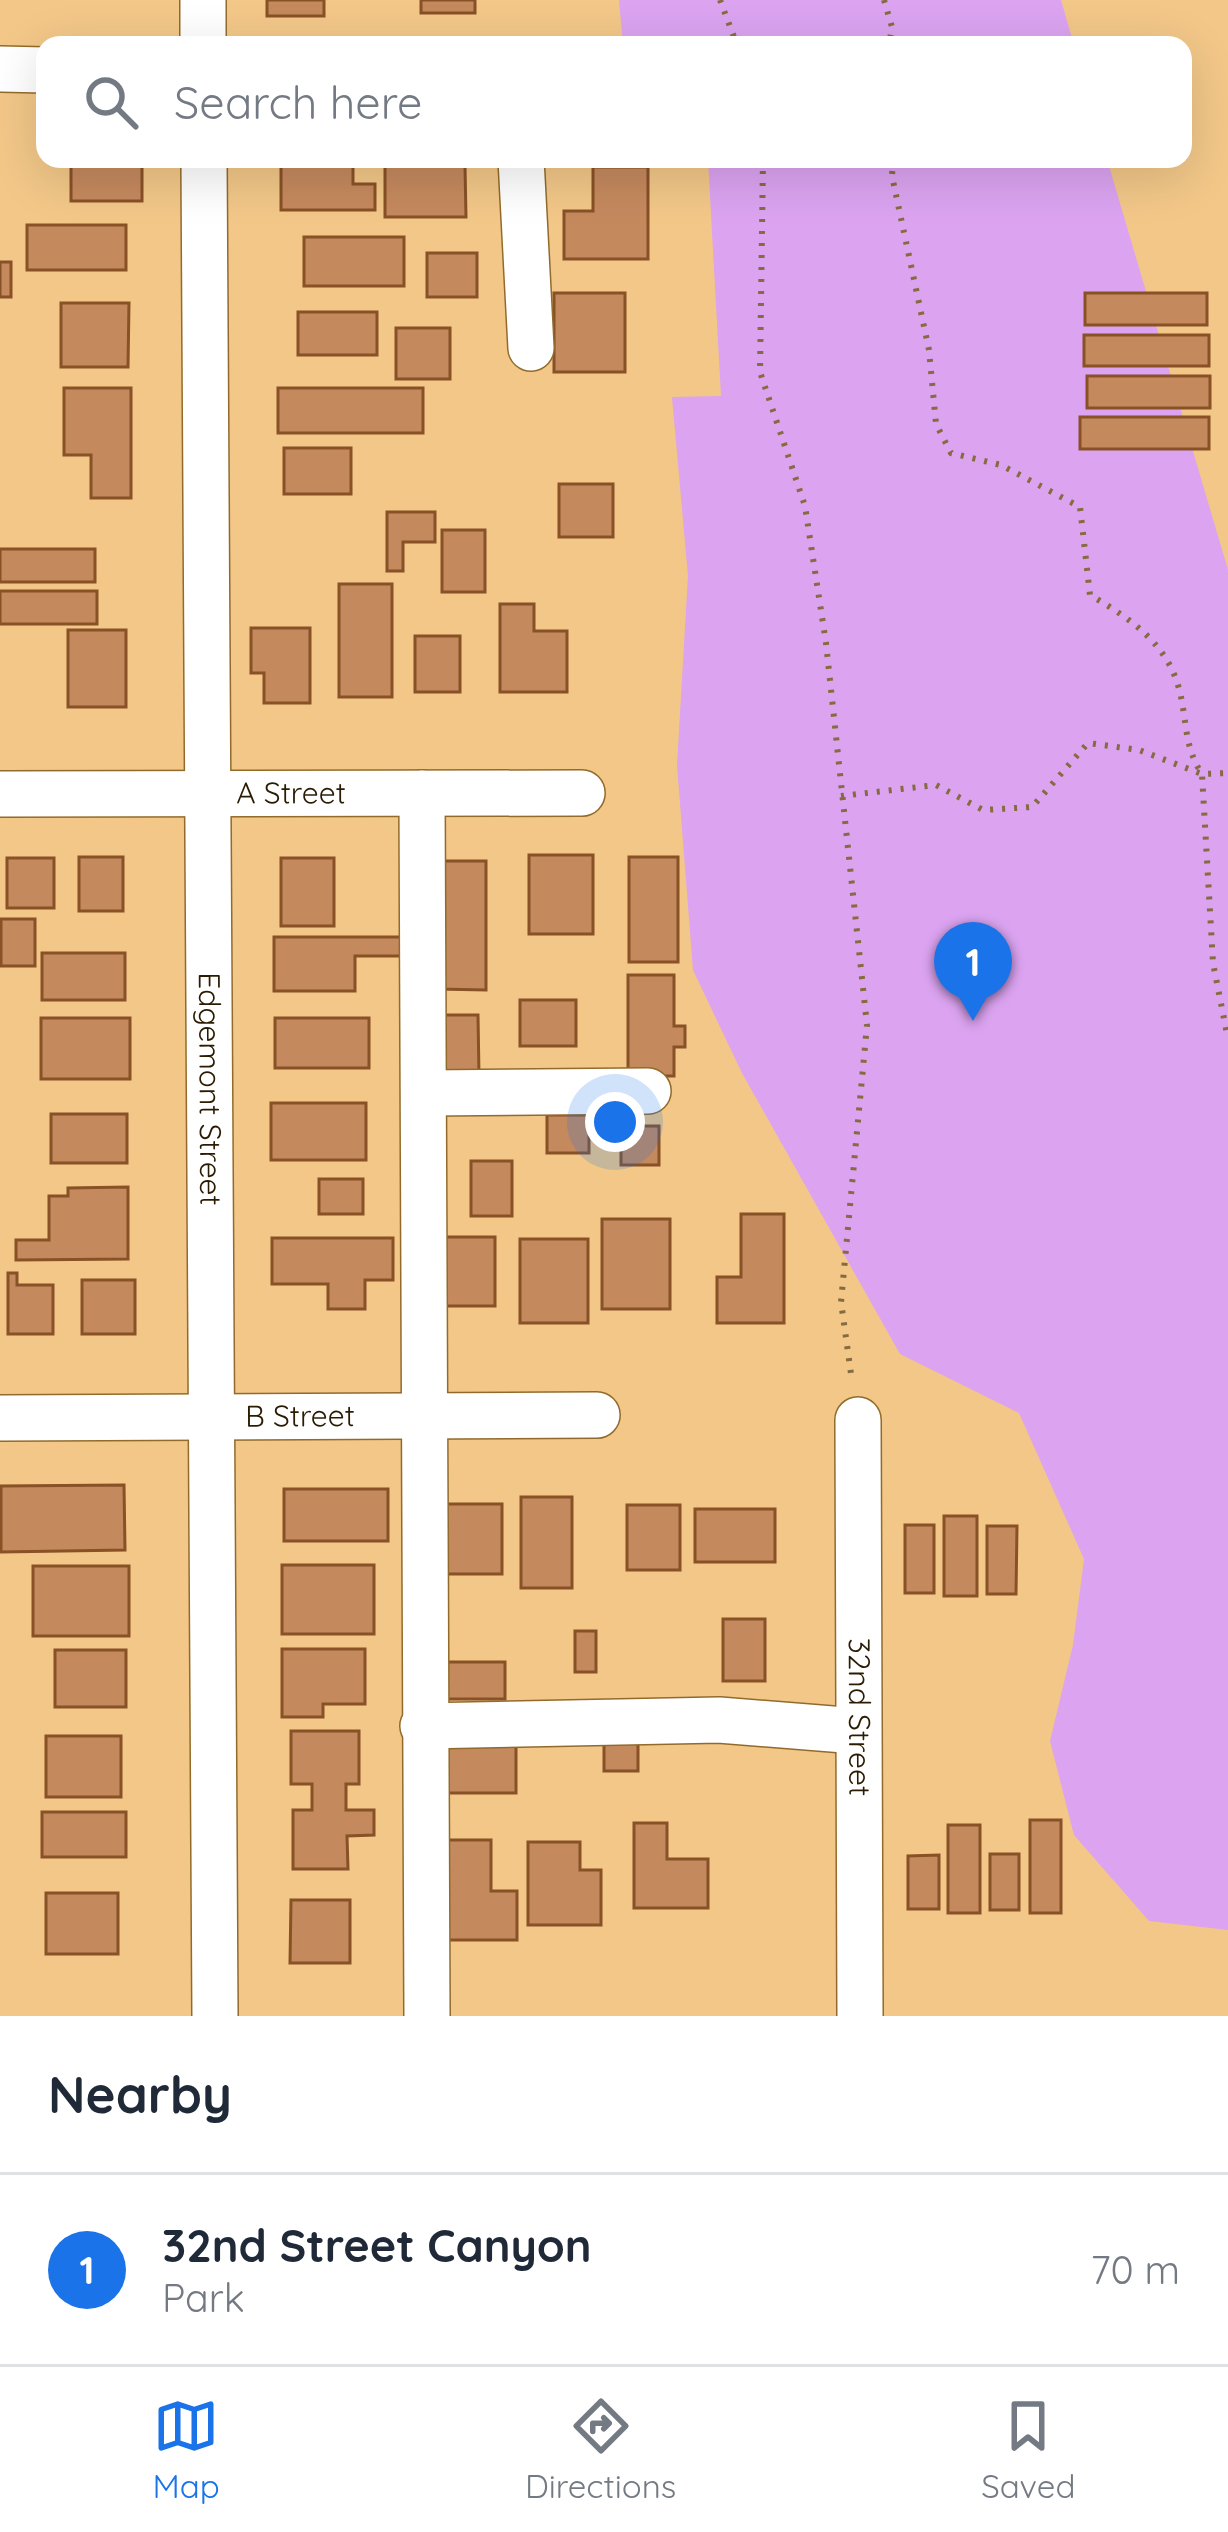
<!DOCTYPE html>
<style>
body{margin:0;font-family:Quicksand,sans-serif;background:#f2f2f3;color:#1f2937}
.you{position:absolute;left:615px;top:1122px;width:42px;height:42px;margin:-30px;border:9px solid #fff;border-radius:50%;background:#1a73e8;box-shadow:0 0 0 18px #1a73e833}
.badge{display:grid;place-items:center;width:78px;height:78px;border-radius:50%;background:#1a73e8;color:#fff;font-size:39px;font-weight:700}
.pin{position:absolute;translate:-50% -99px;filter:drop-shadow(0 3px 6px #0008)}
.pin::after{content:'';position:absolute;top:63px;width:42px;height:36px;background:inherit;clip-path:polygon(0 0,100% 0,50% 100%)}
.list{margin:0;padding:0;list-style:none}
h2{display:flex;justify-content:space-between;align-items:center;height:156px;margin:0;padding:0 48px;font-size:51px}
h2 small{font-size:39px;font-weight:400;color:#747a83}
.list li{display:grid;grid-template-columns:78px 1fr auto;gap:36px;align-items:center;box-sizing:border-box;height:192px;padding:0 48px;border-top:3px solid #e0e1e3}
.list b{display:block;font-size:45px;white-space:nowrap}
.list p{margin:0;font-size:39px;white-space:nowrap;color:#747a83}
.list em{font-size:39px;font-style:normal;color:#747a83}
.icon{flex:none;width:66px;height:66px;fill:none;stroke:currentColor;stroke-width:2;stroke-linecap:round;stroke-linejoin:round}
.map{position:relative;flex:none;width:1228px;height:2016px;overflow:hidden}
.search{position:absolute;background:#fff;box-shadow:0 12px 48px #0002;left:36px;right:36px;top:36px;height:132px;display:flex;align-items:center;gap:30px;box-sizing:border-box;padding:0 42px;border-radius:24px;color:#747a83;font-size:45px}
.sheet{height:348px;background:#fff}
nav{display:flex;justify-content:space-around;align-items:center;box-sizing:border-box;height:168px;border-top:3px solid #e0e1e3;background:#fff;font-size:33px;color:#747a83}
nav a{display:grid;justify-items:center;gap:6px}
nav .on{color:#1a73e8}
.map>svg:first-child{display:block}
</style>
<div class="map">
<svg width="1228" height="2016" viewBox="0 0 1228 2016">
<rect width="100%" height="100%" fill="#f2c788"/>
<!-- green -->
<g fill="#dba3f0">
<polygon points="619,0 1061,0 1074,45 623,45"/>
<polygon points="708,159 1107,159 1228,570 1228,1930 1149,1921 1074,1835 1050,1741 1073,1645 1084,1559 1019,1413 900,1354 742,1073 693,970 677,765 688,576 672,397 721,396"/>
</g>
<!-- building -->
<g fill="#c5895e" stroke="#885126" stroke-width="3">
<rect x="267" y="0" width="57" height="16"/>
<rect x="421" y="0" width="54" height="13"/>
<rect x="71" y="159" width="71" height="42"/>
<polygon points="281,159 353,159 353,184 375,184 375,210 281,210"/>
<polygon points="385,159 445,159 445,166 465,166 466,217 385,217"/>
<polygon points="593,167 648,167 648,259 564,259 564,211 593,211"/>
<rect x="27" y="225" width="99" height="45"/>
<rect x="304" y="237" width="100" height="49"/>
<rect x="427" y="253" width="50" height="44"/>
<rect x="0" y="262" width="11" height="35"/>
<rect x="554" y="293" width="71" height="79"/>
<rect x="1085" y="293" width="122" height="32"/>
<polygon points="61,303 129,303 128,367 61,367"/>
<rect x="298" y="312" width="79" height="43"/>
<rect x="396" y="328" width="54" height="51"/>
<rect x="1084" y="335" width="125" height="31"/>
<rect x="1087" y="376" width="123" height="32"/>
<polygon points="64,388 131,388 131,498 91,498 91,455 64,455"/>
<rect x="278" y="388" width="145" height="45"/>
<rect x="1080" y="417" width="129" height="32"/>
<rect x="284" y="448" width="67" height="46"/>
<rect x="559" y="484" width="54" height="53"/>
<polygon points="387,512 435,512 435,542 403,542 403,571 387,571"/>
<rect x="442" y="530" width="43" height="62"/>
<rect x="0" y="549" width="95" height="33"/>
<rect x="339" y="584" width="53" height="113"/>
<rect x="0" y="591" width="97" height="33"/>
<polygon points="500,604 534,604 534,631 567,631 567,692 500,692"/>
<polygon points="251,628 310,628 310,703 264,703 264,673 251,673"/>
<rect x="68" y="630" width="58" height="77"/>
<rect x="415" y="636" width="45" height="56"/>
<rect x="529" y="855" width="64" height="79"/>
<rect x="79" y="857" width="44" height="54"/>
<rect x="629" y="857" width="49" height="105"/>
<rect x="7" y="858" width="47" height="50"/>
<rect x="281" y="858" width="53" height="68"/>
<polygon points="438,861 486,861 486,990 437,989"/>
<rect x="1" y="919" width="34" height="47"/>
<polygon points="274,937 401,937 401,956 355,956 355,991 274,991"/>
<rect x="42" y="953" width="83" height="47"/>
<polygon points="628,975 674,975 674,1026 685,1026 685,1047 674,1047 674,1076 628,1076"/>
<rect x="520" y="1000" width="56" height="46"/>
<polygon points="442,1015 478,1015 479,1076 443,1076"/>
<rect x="41" y="1018" width="89" height="61"/>
<rect x="275" y="1018" width="94" height="50"/>
<rect x="271" y="1103" width="95" height="57"/>
<rect x="51" y="1114" width="76" height="49"/>
<rect x="547" y="1115" width="42" height="38"/>
<rect x="621" y="1126" width="38" height="39"/>
<rect x="471" y="1161" width="41" height="55"/>
<rect x="319" y="1179" width="44" height="35"/>
<polygon points="128,1187 128,1259 16,1260 16,1240 49,1240 49,1196 68,1196 68,1188"/>
<polygon points="741,1214 784,1214 784,1323 717,1323 717,1277 741,1277"/>
<rect x="602" y="1219" width="68" height="90"/>
<rect x="439" y="1237" width="56" height="69"/>
<polygon points="272,1238 393,1238 393,1280 365,1280 365,1309 328,1309 328,1284 272,1284"/>
<rect x="520" y="1239" width="68" height="84"/>
<polygon points="8,1273 17,1273 17,1285 53,1285 53,1334 8,1334"/>
<rect x="82" y="1280" width="53" height="54"/>
<polygon points="124,1485 125,1550 1,1552 1,1486"/>
<rect x="284" y="1489" width="104" height="52"/>
<rect x="521" y="1497" width="51" height="91"/>
<rect x="442" y="1504" width="60" height="70"/>
<rect x="627" y="1505" width="53" height="65"/>
<rect x="695" y="1509" width="80" height="53"/>
<rect x="944" y="1516" width="33" height="80"/>
<rect x="905" y="1525" width="29" height="68"/>
<polygon points="987,1526 1017,1526 1016,1594 987,1594"/>
<rect x="282" y="1565" width="92" height="69"/>
<rect x="33" y="1566" width="96" height="70"/>
<rect x="723" y="1619" width="42" height="62"/>
<rect x="575" y="1631" width="21" height="41"/>
<polygon points="282,1649 365,1649 365,1704 323,1704 323,1717 282,1717"/>
<rect x="55" y="1650" width="71" height="57"/>
<rect x="443" y="1662" width="62" height="37"/>
<polygon points="291,1731 359,1731 359,1784 346,1784 346,1810 374,1810 374,1835 347,1836 348,1869 293,1869 293,1810 312,1810 312,1784 291,1784"/>
<rect x="46" y="1736" width="75" height="61"/>
<rect x="604" y="1739" width="34" height="32"/>
<rect x="442" y="1741" width="74" height="52"/>
<rect x="42" y="1812" width="84" height="45"/>
<rect x="1030" y="1820" width="31" height="93"/>
<polygon points="634,1823 667,1823 667,1859 708,1859 708,1908 634,1908"/>
<rect x="948" y="1825" width="32" height="88"/>
<polygon points="443,1840 491,1840 491,1891 517,1891 517,1940 443,1940"/>
<polygon points="528,1842 580,1842 580,1870 601,1870 601,1925 528,1925"/>
<rect x="990" y="1854" width="29" height="56"/>
<polygon points="939,1855 939,1909 908,1909 908,1856"/>
<rect x="46" y="1893" width="72" height="61"/>
<polygon points="291,1900 350,1900 350,1963 290,1963"/>
</g>
<g fill="none" stroke-linecap="round" stroke-linejoin="round">
<defs>
<g id="minor">
<polyline points="203,0 203,45"/>
<polyline points="0,69 45,70"/>
<path id="s1" d="M 204,159 L 215,2016"/>
<polyline points="521,159 531,348"/>
<polyline points="422,793 427,2016"/>
<path id="s2" d="M 0,794 L 582,793"/>
<polyline points="427,1093 648,1091"/>
<path id="s3" d="M 0,1418 L 597,1415"/>
<path id="s4" d="M 858,1420 L 860,2016"/>
<polyline points="423,1726 719,1720 857,1731"/>
</g>
</defs>
<!-- minor casing -->
<use href="#minor" stroke="#926b2c" stroke-width="48"/>
<!-- path -->
<g stroke="#876b40" stroke-width="6" stroke-dasharray="3 9" stroke-linecap="butt">
<polyline points="720,0 737,45"/>
<polyline points="884,0 892,27 889,45"/>
<polyline points="763,159 760,372 805,506 826,643 867,1025 841,1302 852,1381"/>
<path d="M 893,159 L 892,176 L 929,350 L 936,424 L 951,453 L 1001,465 L 1080,507 L 1090,595 C 1126,616 1163,640 1177,682 C 1188,715 1182,744 1202,774 L 1213,963 L 1228,1039"/>
<polyline points="841,796 936,785 983,810 1032,807 1088,743 1139,750 1202,774 1228,773"/>
</g>
<!-- minor -->
<use href="#minor" stroke="#fff" stroke-width="45"/>
</g>
<g text-anchor="middle" stroke-width="9" stroke-linejoin="round" paint-order="stroke">
<!-- street labels -->
<g font-size="30" fill="#2a1b02" stroke="#f2c788">
<text dy="10" stroke="none"><textPath href="#s2" startOffset="291">A Street</textPath></text>
<text dy="10" stroke="none"><textPath href="#s1" startOffset="930">Edgemont Street</textPath></text>
<text dy="10" stroke="none"><textPath href="#s3" startOffset="300">B Street</textPath></text>
<text dy="10" stroke="none"><textPath href="#s4" startOffset="297">32nd Street</textPath></text>
</g>
</g>
</svg>
<div class="you"></div>
<div class="pin badge" style="left:973px;top:1021px">1</div>
<div class="search"><svg class="icon" aria-label="search" viewBox="0 0 24 24"><circle cx="10" cy="10" r="6"/><path d="M15 15l6 6"/></svg>Search here</div>
</div>
<section class="sheet">
<h2>Nearby<small></small></h2>
<ul class="list">
<li><span class="badge">1</span><div><b>32nd Street Canyon</b><p>Park</p></div><em>70 m</em></li>
</ul>
</section>
<nav>
<a class="on"><svg class="icon" aria-label="map" viewBox="0 0 24 24"><path d="M3 6l6-2 6 2 6-2v14l-6 2-6-2-6 2zM9 4v14M15 6v14"/></svg>Map</a>
<a><svg class="icon" aria-label="directions" viewBox="0 0 24 24"><path d="M12 3l9 9-9 9-9-9zM9 14v-3h6M13 9l2 2-2 2"/></svg>Directions</a>
<a><svg class="icon" aria-label="saved" viewBox="0 0 24 24"><path d="M7 4h10v16l-5-4-5 4z"/></svg>Saved</a>
</nav>
